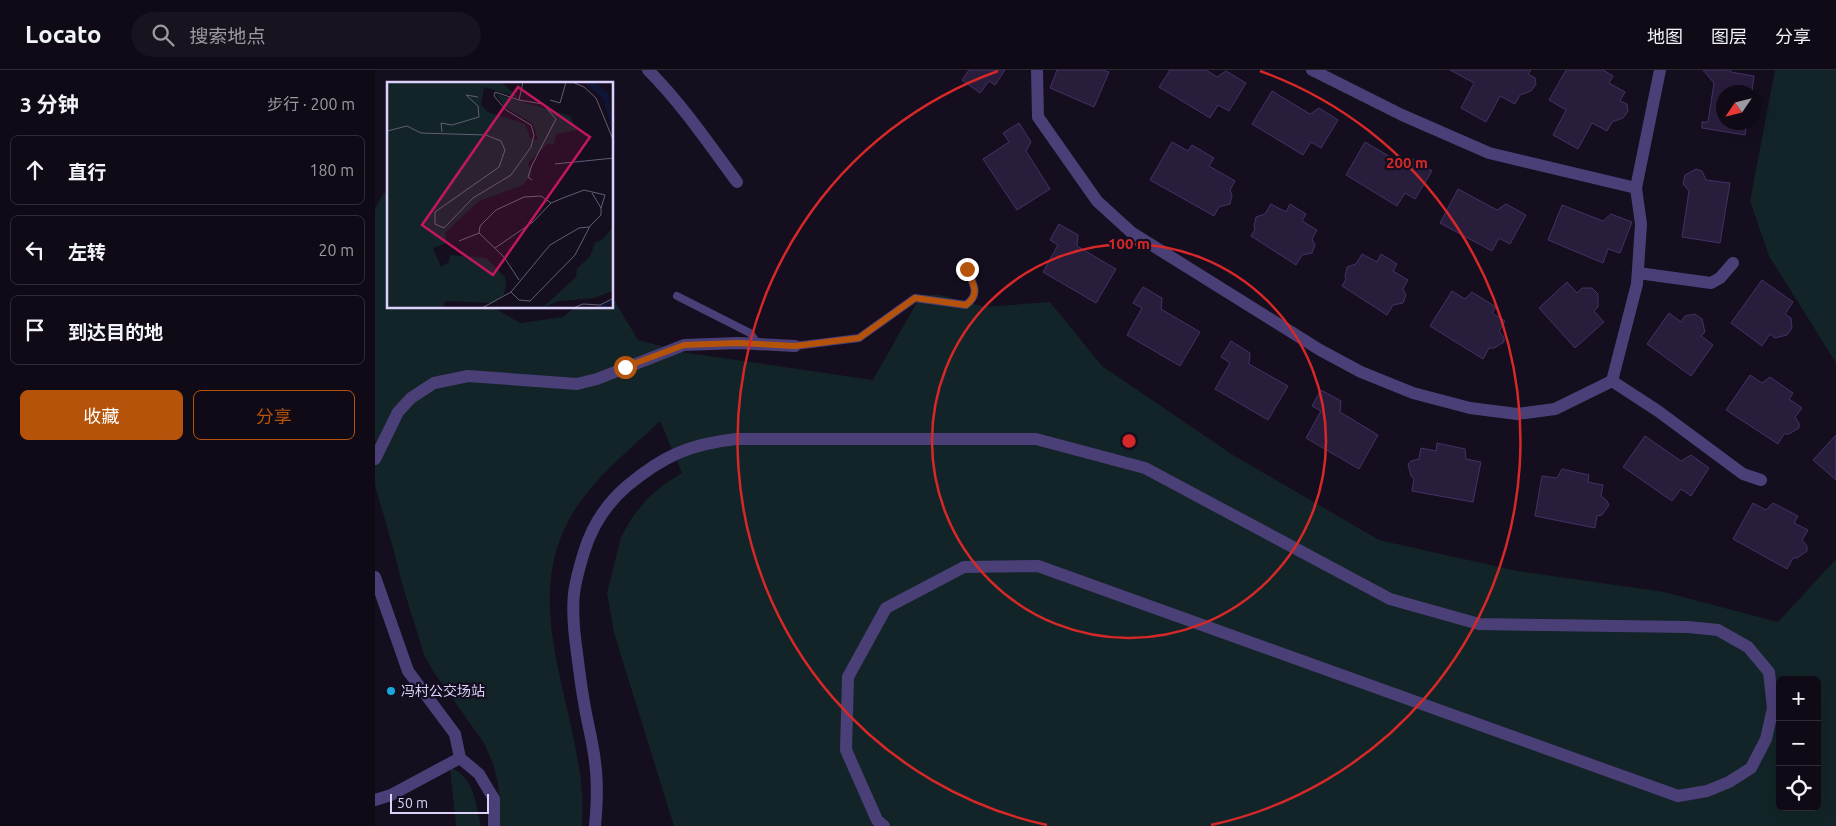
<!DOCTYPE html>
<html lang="zh">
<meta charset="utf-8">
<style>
body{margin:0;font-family:Ubuntu,"Noto Sans SC",sans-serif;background:#18131f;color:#f1f3f6}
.controls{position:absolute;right:15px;bottom:15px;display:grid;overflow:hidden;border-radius:8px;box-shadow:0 5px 20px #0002}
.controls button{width:45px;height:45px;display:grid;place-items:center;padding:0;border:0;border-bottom:1px solid #2f2b35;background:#0f0a16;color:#f1f3f6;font:25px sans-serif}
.compass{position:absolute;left:1341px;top:15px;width:45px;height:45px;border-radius:50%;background:#0f0a16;box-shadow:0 5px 20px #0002;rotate:235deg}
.scale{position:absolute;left:15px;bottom:12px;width:99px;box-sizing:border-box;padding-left:5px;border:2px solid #dcd1fa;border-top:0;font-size:14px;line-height:18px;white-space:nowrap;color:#dcd1fa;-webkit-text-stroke:4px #140e1e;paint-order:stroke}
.stop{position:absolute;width:15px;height:15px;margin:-11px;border:4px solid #b45309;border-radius:50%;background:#fff}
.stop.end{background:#b45309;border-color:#fff;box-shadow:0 1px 5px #0008}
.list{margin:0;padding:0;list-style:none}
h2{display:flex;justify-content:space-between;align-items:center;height:65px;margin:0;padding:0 20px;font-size:21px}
h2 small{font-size:16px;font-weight:400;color:#9b9aa1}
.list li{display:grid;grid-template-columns:32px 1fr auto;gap:15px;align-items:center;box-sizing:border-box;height:70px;margin:0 10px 10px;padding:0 10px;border:1px solid #2f2b35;border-radius:8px}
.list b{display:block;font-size:19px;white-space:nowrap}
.list em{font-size:16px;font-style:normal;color:#9b9aa1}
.actions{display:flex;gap:10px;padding:15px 20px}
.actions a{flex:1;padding:11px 0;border:1px solid #b45309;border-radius:8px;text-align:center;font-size:18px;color:#b45309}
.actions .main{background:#b45309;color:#fff}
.icon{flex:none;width:28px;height:28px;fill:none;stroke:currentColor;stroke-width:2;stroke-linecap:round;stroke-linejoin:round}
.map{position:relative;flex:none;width:1461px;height:756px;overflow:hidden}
header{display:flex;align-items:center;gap:30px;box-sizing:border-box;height:70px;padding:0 25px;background:#0f0a16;border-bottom:1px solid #2f2b35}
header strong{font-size:24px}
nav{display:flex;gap:28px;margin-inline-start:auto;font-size:18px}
.search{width:350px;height:45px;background:#18131f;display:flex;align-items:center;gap:12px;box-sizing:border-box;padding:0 18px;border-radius:28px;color:#9b9aa1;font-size:19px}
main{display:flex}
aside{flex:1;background:#0f0a16}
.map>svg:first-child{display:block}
</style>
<header>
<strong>Locato</strong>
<div class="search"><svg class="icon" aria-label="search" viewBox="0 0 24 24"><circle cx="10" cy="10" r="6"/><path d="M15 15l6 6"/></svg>搜索地点</div>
<nav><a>地图</a><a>图层</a><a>分享</a></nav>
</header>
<main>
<aside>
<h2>3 分钟<small>步行 · 200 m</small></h2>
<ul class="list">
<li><svg class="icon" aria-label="ahead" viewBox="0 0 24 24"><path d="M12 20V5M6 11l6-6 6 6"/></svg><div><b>直行</b></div><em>180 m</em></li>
<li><svg class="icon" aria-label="left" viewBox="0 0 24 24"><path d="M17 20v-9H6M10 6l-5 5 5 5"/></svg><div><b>左转</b></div><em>20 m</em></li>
<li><svg class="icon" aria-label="arrive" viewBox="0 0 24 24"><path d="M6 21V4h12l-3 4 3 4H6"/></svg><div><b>到达目的地</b></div></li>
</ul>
<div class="actions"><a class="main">收藏</a><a>分享</a></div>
</aside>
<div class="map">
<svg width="1461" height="756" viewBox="0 0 1461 756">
<rect width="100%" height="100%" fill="#140e1e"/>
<!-- green -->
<g fill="#122427" fill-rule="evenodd">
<polygon points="1400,0 1461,0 1461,293 1394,186 1375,131"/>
<path d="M 9,122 L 14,127 L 14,238 L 119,238 L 145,253 L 188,247 L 199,238 L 238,238 L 238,228 L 263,270 L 313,283 L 498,310 L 546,225 L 565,225 L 610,237 L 675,232 L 727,296 L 858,385 L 1004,470 L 1142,501 L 1289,522 L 1403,552 L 1461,489 L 1461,756 L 299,756 L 239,563 L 232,523 L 246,467 L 258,446 L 271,430 L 288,415 L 307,403 L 285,351 C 258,377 227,401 205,432 C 140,524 199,623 207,722 C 208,733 207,745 207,756 L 125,756 L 123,713 L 118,694 L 109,673 L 60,604 L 49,585 L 26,510 L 20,485 L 0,415 L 0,139 ZM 1405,610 L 1442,610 L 1442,737 L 1405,737 Z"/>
<path d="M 75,697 C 100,709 100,731 106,756 L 81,756 Z"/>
</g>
<!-- building -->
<g fill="#291d3c" stroke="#453166">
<polygon points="594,0 630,0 620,15 614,11 605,23 587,10"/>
<polygon points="682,0 728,0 734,2 719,37 675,18"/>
<polygon points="795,0 831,0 842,7 851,1 871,13 854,41 843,35 835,48 784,17"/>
<polygon points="1075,0 1156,0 1153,4 1160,8 1161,14 1156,21 1145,25 1140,34 1125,26 1111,52 1086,38 1099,13"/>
<polygon points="1191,0 1228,0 1238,6 1234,13 1250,22 1245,31 1252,34 1253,41 1248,48 1237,52 1232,61 1217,53 1203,79 1178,65 1191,40 1174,30"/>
<polygon points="1328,0 1355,0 1356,2 1379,6 1377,22 1348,22 1348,52 1372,52 1370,65 1327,58 1327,52 1333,52 1339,13"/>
<polygon points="897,21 935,44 944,38 963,50 946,78 936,72 928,85 877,54"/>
<polygon points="644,53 656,72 651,81 675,119 642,140 608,89 634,72 628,63"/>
<polygon points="797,72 813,81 817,75 839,88 834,96 860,111 855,120 857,126 855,134 844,137 839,146 775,110"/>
<polygon points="990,72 1029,95 1038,89 1057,101 1040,129 1030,123 1022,136 971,105"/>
<polygon points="1321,99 1327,101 1331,110 1355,113 1345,173 1307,167 1314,121 1308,114 1310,105"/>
<polygon points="1083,119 1122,140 1131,134 1151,145 1135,174 1124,168 1117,181 1065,153"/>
<polygon points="896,134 911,142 915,134 931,144 927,151 942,160 937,169 940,175 937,183 927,185 921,195 876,166 880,159 879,156 881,147 890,144"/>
<polygon points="1187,135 1228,151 1236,144 1257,152 1245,183 1233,179 1228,193 1173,170"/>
<polygon points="684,154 703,165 702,176 741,199 721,233 668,202 683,175 675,170"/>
<polygon points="987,184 1002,192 1006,184 1022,194 1018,201 1033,210 1028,219 1031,225 1028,233 1018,235 1012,245 967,216 971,209 970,206 972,197 981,194"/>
<polygon points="1387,210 1418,232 1410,244 1416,248 1417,258 1412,265 1400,268 1395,264 1387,276 1356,253"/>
<polygon points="1192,212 1202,223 1207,218 1217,218 1223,224 1223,237 1219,241 1229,252 1200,278 1164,238"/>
<polygon points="768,217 787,228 786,239 825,262 805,296 752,265 767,238 758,233"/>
<polygon points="1077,221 1090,229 1097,222 1121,237 1117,243 1130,251 1124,261 1129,267 1129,272 1119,278 1114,278 1108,289 1055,256"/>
<polygon points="1294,243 1306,252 1310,246 1320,244 1327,249 1330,262 1326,266 1338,275 1316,306 1272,274"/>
<polygon points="856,271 875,283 874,294 913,316 893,350 840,319 855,293 846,287"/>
<polygon points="1375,305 1387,313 1395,307 1418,323 1414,329 1427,338 1420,347 1424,353 1424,358 1414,364 1409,364 1403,374 1351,340"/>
<polygon points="946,320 966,331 965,342 1003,365 984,399 931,368 946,341 937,336"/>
<polygon points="1461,365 1461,410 1438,390"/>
<polygon points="1270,366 1306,391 1316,385 1334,398 1316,426 1306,419 1297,431 1248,397"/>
<polygon points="1062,373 1090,379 1091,389 1106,392 1098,432 1037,421 1039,409 1036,406 1033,394 1036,391 1044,389 1046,378 1061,381"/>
<polygon points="1187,399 1214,405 1213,412 1228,415 1226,426 1232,431 1234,435 1227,445 1222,446 1220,458 1160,446 1167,406 1182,408"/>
<polygon points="1378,433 1391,440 1398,433 1423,446 1419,453 1433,460 1427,470 1432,476 1432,481 1422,488 1418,488 1412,499 1358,469"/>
</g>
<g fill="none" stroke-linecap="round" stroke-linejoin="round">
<!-- lane -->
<g stroke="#4b3f77" stroke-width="8">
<polyline points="302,226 375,263 383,274"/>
<path d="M 420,276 L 484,268 L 540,228 L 591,235 C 606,224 598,214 592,199"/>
</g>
<!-- street -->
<g stroke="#4b3f77" stroke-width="12">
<path d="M 273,0 C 307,34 334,74 362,112"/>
<polyline points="662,0 663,47 722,131 756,162 945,280 986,302 1038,323 1095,338 1142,344 1180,339 1237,311 1262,214 1266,154 1261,118 1285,0"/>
<polyline points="937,0 1027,45 1114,83 1261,118"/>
<polyline points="1263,203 1336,213 1345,208 1358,193"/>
<polyline points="1237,311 1283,341 1368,404 1386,410"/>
<polyline points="0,389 23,342 36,328 59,313 93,306 202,314 222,309 309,275 363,273 420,276"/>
<polyline points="0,507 33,601 80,664 85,688"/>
<polyline points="0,730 16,725 85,688 104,704 119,729 119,756"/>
<path d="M 220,756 C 222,735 223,713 220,692 C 218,672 212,652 209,632 C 206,616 204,599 202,583 C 199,563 197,543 199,523 C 201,509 205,495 209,482 C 217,456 231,434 252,416 C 288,386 315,374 361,369 L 661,369 L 770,398 L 1015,529 L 1104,554 L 1313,557 L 1343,560 L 1373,577 L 1394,602 L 1398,638 L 1391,669 L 1376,698 L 1354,712 L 1332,721 L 1303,726 L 663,496 L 589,497 L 511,538 L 473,607 L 471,680 L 502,750 L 509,756"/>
</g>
</g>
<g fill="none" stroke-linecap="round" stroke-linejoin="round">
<!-- route -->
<path stroke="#b45309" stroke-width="6" d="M 250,297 L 309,275 L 363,273 L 420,276 L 484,268 L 540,228 L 591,235 C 606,224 598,214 592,199"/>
</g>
<!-- distance rings -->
<g fill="none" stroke="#d62828" stroke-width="2.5">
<circle cx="754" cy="371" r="197"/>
<path d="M672 755A393 393 0 0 1 623 1M885 1A393 393 0 0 1 836 755"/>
</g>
<!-- markers -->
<circle fill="#1aa7dc" stroke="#140e1e" stroke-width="2" cx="16" cy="621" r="5"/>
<g text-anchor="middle" stroke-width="4.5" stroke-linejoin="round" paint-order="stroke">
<!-- poi labels -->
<g font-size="14" fill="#dcd1fa" stroke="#140e1e" text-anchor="start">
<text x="26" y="626">冯村公交场站</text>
</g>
</g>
<!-- overview -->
<g transform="translate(12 12)">
<rect width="226" height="226" fill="#140e1e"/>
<path d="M 0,0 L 114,0 L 132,16 L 97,5 L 94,23 L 101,30 L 138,42 L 144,57 L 151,58 L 146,42 L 117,24 L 109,12 L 183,34 L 190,48 L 169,52 L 167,62 L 160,62 L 141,81 L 145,92 L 136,103 L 92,119 L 58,151 L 60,161 L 46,166 L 54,185 L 62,180 L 63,173 L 99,176 L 118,195 L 119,201 L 117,213 L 106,221 L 58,219 L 56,226 L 0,226 ZM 226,145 L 225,209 L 207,216 L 172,219 L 155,226 L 189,195 L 190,187 L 203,174 L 208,161 L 216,157 Z" fill="#122427"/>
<path d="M 197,0 L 208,0 L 221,12 L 226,48 L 216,16 Z" fill="#0e1637"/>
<path fill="none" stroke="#0e1637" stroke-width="2.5" d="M 209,226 L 225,220"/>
<path fill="none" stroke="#645c76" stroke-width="1" d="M 185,0 L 197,5 L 209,16 L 227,60M 132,18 L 156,22 L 169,37 L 145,83 L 141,95 L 145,98M 163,18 L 173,21 L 179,0M 0,49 L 20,44 L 34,51 L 99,53 L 114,59 L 118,68 L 112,85 L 48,130 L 48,142 L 57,146 L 86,116 L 124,93 L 144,65 L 147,53 L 144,43 L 119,28 L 107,14 L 108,10 L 132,18 L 136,0M 55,50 L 54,41 L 65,43 L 92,35 L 91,24 L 79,13 L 91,15M 168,82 L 227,76M 72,159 L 92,151M 108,166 L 146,140 L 164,121 L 176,116 L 197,108 L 218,113 L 214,126M 132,198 L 117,175 L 92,151 L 93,144 L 109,128 L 137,115 L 154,114 L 164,121M 124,210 L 132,218 L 143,219 L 188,173 L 203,144 L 214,133 L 214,126 L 205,111M 95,226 L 124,210 L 163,163 L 192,146 L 202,145M 186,226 L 196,222 L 213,223 L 225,217"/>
<path fill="#c2185b" fill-opacity="0.15" stroke="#c2185b" stroke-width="2.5" d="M 131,5 L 203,55 L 106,193 L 35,143 Z"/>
<rect width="226" height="226" fill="none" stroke="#dcd1fa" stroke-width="2.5"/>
</g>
<circle cx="754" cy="371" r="8" fill="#d62828" stroke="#140e1e" stroke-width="2.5"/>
<g font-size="15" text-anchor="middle" font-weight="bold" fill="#d62828" stroke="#140e1e" stroke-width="4.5" stroke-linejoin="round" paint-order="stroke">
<text x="1032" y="98">200 m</text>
<text x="754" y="179">100 m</text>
</g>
</svg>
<div class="controls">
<button>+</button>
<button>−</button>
<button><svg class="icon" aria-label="locate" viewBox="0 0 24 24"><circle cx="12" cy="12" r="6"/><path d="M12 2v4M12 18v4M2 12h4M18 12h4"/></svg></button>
</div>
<svg class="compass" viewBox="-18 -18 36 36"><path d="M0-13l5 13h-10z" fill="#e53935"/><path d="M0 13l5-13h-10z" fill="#9b9aa1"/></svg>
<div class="scale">50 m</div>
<div class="stop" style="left:250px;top:297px"></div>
<div class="stop end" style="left:592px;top:199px"></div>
</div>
</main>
